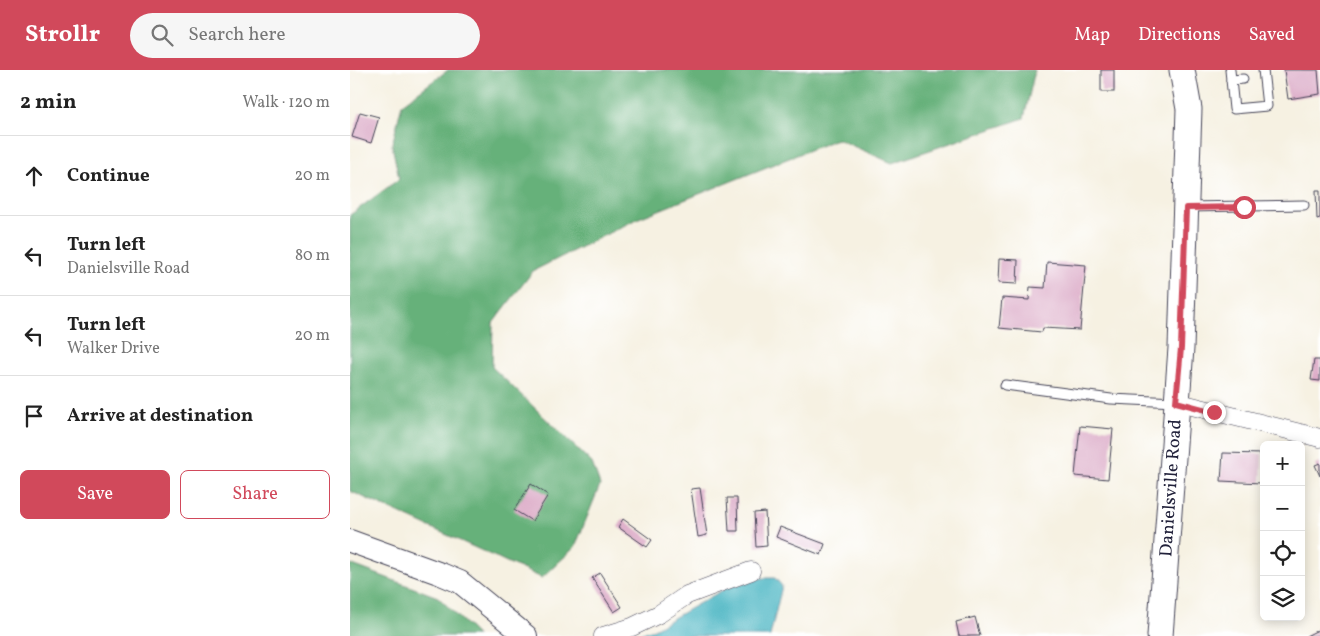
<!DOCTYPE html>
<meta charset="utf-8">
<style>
body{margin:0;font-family:Vollkorn,serif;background:#f6f6f6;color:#222}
.controls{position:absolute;right:15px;bottom:15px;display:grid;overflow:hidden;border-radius:8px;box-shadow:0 2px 12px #0003}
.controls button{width:45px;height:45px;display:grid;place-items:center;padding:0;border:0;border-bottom:1px solid #e0e0e0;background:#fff;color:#222;font:25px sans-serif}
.stop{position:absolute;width:15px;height:15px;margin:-11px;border:4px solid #d1495b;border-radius:50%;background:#fff}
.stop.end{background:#d1495b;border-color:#fff;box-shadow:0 1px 5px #0008}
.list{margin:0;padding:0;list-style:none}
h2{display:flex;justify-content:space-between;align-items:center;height:65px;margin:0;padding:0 20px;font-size:21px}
h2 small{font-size:16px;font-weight:400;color:#767676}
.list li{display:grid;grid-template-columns:32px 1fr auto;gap:15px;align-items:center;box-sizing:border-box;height:80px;padding:0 20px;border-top:1px solid #e0e0e0}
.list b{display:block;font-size:19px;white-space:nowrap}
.list p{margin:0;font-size:16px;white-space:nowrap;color:#767676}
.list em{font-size:16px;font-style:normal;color:#767676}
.actions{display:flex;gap:10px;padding:15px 20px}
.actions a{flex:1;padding:11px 0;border:1px solid #d1495b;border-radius:8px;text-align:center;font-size:18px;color:#d1495b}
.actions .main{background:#d1495b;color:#fff}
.icon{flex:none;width:28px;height:28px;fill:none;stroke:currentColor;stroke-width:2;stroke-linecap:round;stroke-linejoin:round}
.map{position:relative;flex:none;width:970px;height:566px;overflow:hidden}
header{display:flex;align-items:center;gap:30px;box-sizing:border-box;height:70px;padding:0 25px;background:#d1495b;color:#fff}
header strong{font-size:24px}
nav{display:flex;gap:28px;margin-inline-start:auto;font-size:18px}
.search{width:350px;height:45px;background:#f6f6f6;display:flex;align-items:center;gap:12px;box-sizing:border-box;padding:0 18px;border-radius:28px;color:#767676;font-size:19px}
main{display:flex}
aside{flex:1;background:#fff}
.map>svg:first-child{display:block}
</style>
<header>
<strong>Strollr</strong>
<div class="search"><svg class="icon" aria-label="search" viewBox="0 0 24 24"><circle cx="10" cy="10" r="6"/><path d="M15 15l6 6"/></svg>Search here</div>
<nav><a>Map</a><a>Directions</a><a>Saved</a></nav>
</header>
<main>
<aside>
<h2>2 min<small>Walk · 120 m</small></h2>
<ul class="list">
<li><svg class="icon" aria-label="ahead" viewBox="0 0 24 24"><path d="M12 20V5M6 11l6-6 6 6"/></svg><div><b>Continue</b></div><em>20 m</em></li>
<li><svg class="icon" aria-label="left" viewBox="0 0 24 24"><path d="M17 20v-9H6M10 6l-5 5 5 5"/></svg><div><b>Turn left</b><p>Danielsville Road</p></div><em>80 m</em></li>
<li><svg class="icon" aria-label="left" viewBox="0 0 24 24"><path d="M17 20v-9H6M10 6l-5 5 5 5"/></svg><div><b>Turn left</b><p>Walker Drive</p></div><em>20 m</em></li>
<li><svg class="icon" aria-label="arrive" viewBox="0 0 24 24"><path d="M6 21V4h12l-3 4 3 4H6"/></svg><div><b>Arrive at destination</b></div></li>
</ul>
<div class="actions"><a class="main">Save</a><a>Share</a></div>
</aside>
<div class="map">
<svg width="970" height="566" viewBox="0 0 970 566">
<rect width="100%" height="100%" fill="#fff"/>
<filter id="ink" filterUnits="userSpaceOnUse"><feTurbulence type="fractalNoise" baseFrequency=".02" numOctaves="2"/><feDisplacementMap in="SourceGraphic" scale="10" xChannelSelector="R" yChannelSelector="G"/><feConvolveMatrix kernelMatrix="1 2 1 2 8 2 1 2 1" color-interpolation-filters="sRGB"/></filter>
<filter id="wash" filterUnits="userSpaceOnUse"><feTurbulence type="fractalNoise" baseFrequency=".0096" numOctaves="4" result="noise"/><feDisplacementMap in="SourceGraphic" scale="20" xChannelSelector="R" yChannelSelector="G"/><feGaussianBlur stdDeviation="1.12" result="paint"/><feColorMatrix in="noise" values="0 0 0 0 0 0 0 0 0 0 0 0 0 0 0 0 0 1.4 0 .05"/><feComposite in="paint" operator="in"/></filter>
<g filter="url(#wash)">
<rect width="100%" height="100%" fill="#f6f1e2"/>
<!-- forest -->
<g fill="#66b17a" stroke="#446a5a">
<polygon points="98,0 685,0 674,48 542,93 487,69 289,148 183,201 143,253 142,297 242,393 250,415 225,477 192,508 0,421 0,145 49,109 42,75 52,34"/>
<polygon points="0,494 88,527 128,566 0,566"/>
</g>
<!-- water -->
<polygon fill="#45b3c1" stroke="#346a7e" points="412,508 425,508 432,516 420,566 279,566 304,559 378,517"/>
<g id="blocks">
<!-- building -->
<g fill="#dcabc7">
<rect x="751" y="0" width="13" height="22"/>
<polygon points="934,0 968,0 970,24 938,29"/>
<polygon points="10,42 29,47 21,73 2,67"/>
<polygon points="966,120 970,120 970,148 967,149"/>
<polygon points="649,189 668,190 667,214 648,213"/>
<polygon points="697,192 736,195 730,260 693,258 692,262 649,258 652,228 679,230 680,217 695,218"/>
<polygon points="964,290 970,290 970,311 961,310"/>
<polygon points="730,356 763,359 758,409 725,406"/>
<polygon points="873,383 912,384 911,413 871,411"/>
<polygon points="970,393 970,406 965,395"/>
<polygon points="181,414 198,425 182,451 164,440"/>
<polygon points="350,418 357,465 348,467 341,419"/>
<polygon points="377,428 387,428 388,461 379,461"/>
<polygon points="415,442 417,476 406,477 404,443"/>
<polygon points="273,449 302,470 297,477 268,457"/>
<polygon points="430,457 475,474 471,485 426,467"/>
<polygon points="250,503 272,537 264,542 242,508"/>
<polygon points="625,547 630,566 609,566 606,552"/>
<polygon points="970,559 970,566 956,566"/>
</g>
</g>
</g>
<g filter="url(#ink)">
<use href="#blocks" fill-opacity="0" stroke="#424154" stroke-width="1"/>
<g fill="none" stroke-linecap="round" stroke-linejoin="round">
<defs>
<g id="service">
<polyline points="880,0 884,39 917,36 913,0"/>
<polyline points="881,10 893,9"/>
<polyline points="837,137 954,135"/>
<polyline points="655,315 761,329 826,332"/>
</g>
<g id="minor">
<polyline points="826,332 970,368"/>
<polyline points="253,566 282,557 309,544 337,525 401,501"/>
</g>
<polyline id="tertiary" points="0,471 91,504 110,512 176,566"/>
<polyline id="secondary" points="810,566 831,278 839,39 832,0"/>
</defs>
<!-- service casing -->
<use href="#service" stroke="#424154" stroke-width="11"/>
<!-- minor casing -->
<use href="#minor" stroke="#424154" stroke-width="19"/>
<!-- tertiary casing -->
<use href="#tertiary" stroke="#424154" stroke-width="24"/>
<!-- secondary casing -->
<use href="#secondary" stroke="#424154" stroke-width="27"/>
<!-- service -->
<use href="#service" stroke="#fff" stroke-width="9"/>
<!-- minor -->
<use href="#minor" stroke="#fff" stroke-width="18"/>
<!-- tertiary -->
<use href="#tertiary" stroke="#fff" stroke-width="22"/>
<!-- secondary -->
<use href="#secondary" stroke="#fff" stroke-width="25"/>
</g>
</g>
<g fill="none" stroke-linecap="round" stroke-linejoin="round" filter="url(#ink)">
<!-- route -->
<polyline stroke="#d1495b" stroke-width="6" points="864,342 826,332 831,278 836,138 894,137"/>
</g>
<g text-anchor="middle" stroke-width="5" stroke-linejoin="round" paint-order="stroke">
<!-- street labels -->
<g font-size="18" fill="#22223b" stroke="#fff">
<text transform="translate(820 418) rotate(-86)" y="6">Danielsville Road</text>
</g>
</g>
</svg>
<div class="controls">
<button>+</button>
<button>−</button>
<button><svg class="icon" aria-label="locate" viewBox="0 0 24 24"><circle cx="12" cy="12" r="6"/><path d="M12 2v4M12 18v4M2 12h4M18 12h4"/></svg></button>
<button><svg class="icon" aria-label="layers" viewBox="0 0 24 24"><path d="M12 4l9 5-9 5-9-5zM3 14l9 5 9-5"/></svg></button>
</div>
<div class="stop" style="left:894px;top:137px"></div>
<div class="stop end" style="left:864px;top:342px"></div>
</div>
</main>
